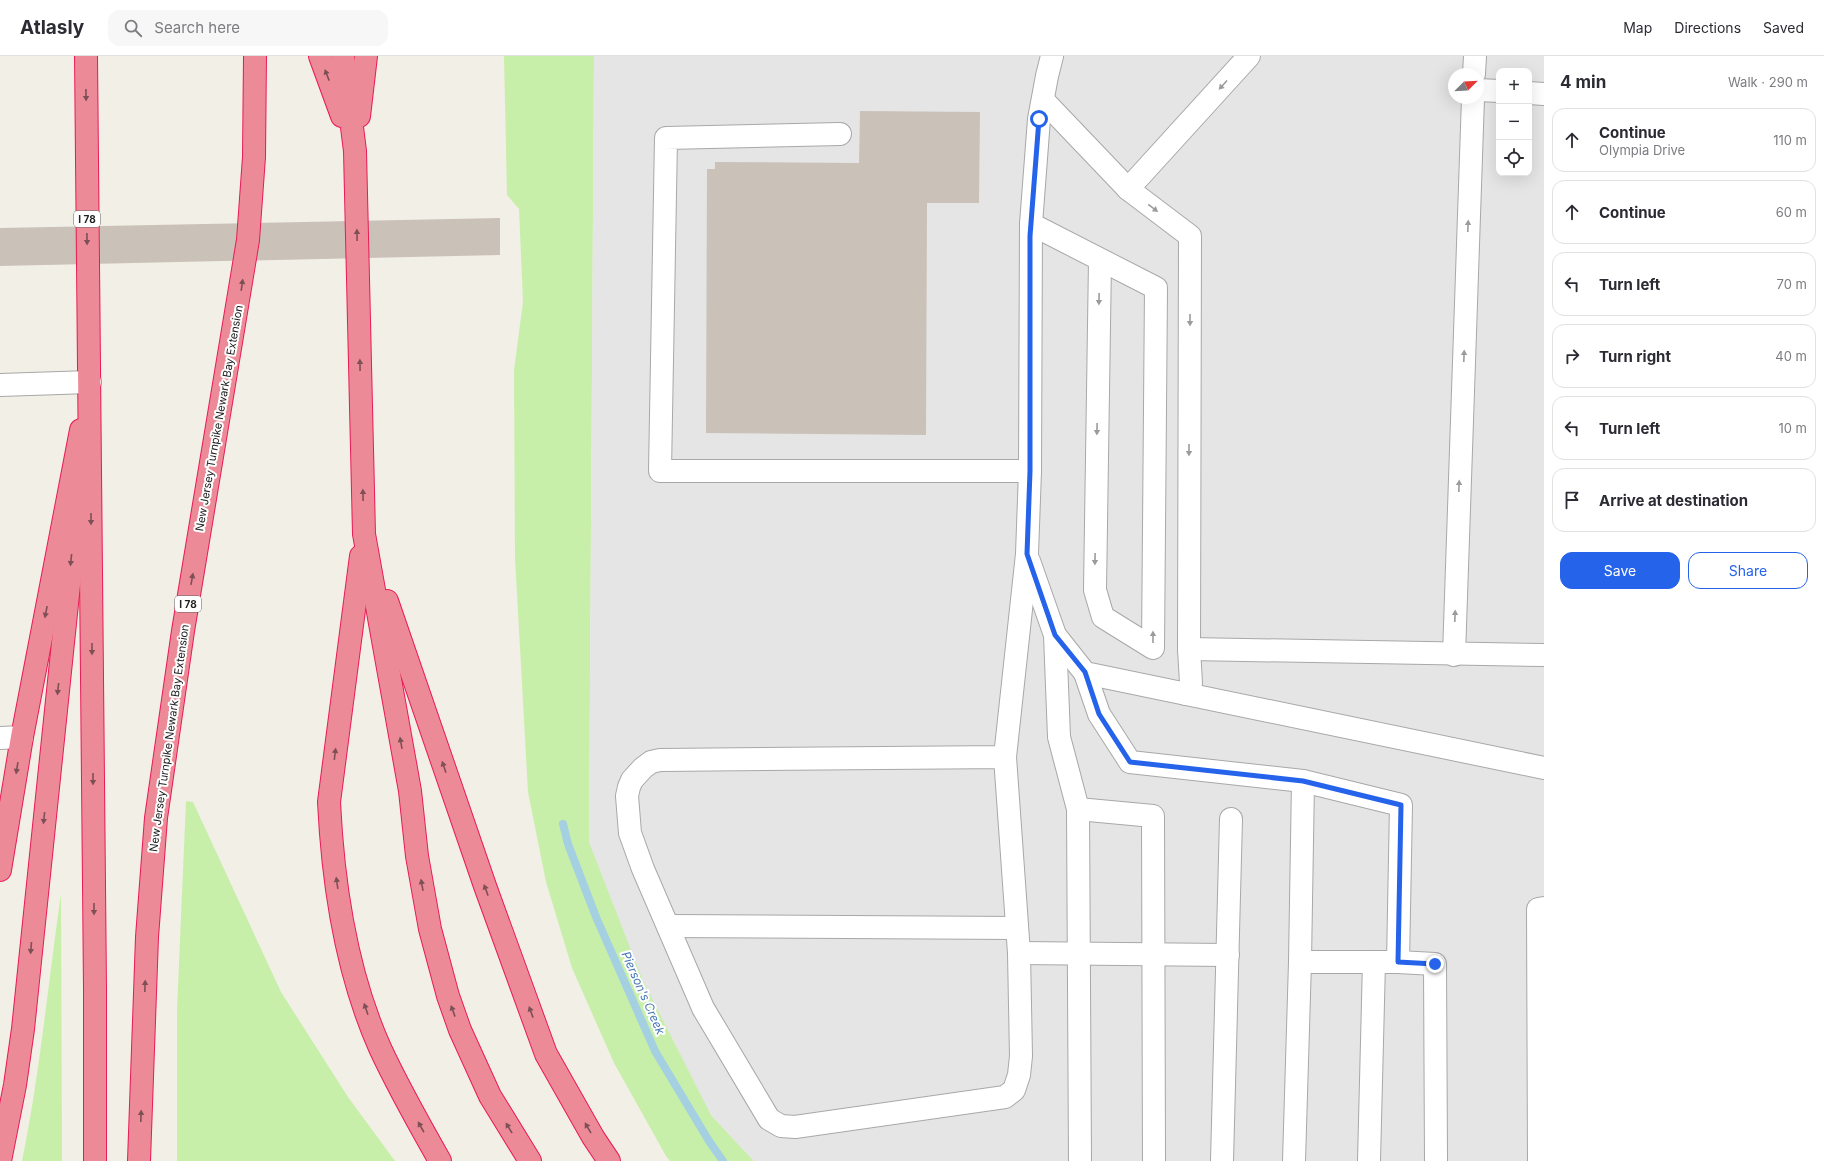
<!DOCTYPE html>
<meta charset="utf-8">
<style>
body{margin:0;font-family:Inter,sans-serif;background:#f7f7f7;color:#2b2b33}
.controls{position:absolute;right:12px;top:12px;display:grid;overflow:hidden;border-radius:8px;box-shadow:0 4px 16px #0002}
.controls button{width:36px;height:36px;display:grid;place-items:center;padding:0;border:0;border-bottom:1px solid #e1e1e2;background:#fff;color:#2b2b33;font:20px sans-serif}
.compass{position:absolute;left:1448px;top:12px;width:36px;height:36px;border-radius:50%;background:#fff;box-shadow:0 4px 16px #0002;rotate:66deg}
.stop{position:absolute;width:12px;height:12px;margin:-9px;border:3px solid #2563eb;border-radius:50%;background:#fff}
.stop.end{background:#2563eb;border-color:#fff;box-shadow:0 1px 4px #0008}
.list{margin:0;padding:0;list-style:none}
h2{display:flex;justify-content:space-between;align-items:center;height:52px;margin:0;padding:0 16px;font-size:17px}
h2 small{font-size:13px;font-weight:400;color:#7c7c81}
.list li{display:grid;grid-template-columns:26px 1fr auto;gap:12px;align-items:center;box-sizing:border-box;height:64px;margin:0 8px 8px;padding:0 8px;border:1px solid #e1e1e2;border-radius:12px}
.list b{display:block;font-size:15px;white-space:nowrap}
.list p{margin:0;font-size:13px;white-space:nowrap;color:#7c7c81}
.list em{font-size:13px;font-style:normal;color:#7c7c81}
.actions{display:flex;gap:8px;padding:12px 16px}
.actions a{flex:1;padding:9px 0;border:1px solid #2563eb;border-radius:12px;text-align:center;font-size:14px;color:#2563eb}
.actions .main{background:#2563eb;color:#fff}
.icon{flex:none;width:22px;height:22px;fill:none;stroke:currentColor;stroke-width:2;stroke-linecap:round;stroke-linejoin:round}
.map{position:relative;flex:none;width:1544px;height:1105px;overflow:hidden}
header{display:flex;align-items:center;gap:24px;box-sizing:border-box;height:56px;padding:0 20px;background:#fff;border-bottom:1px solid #e1e1e2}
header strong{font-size:19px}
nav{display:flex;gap:22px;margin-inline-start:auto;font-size:14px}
.search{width:280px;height:36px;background:#f7f7f7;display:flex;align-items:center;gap:10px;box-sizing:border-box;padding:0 14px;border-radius:12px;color:#7c7c81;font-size:15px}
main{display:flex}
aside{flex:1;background:#fff}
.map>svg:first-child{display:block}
</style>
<header>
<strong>Atlasly</strong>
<div class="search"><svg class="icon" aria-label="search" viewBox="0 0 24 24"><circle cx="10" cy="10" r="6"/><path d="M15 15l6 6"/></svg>Search here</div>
<nav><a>Map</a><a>Directions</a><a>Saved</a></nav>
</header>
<main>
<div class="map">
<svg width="1544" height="1105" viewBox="0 0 1544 1105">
<rect width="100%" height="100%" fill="#f2efe7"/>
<!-- grass -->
<g fill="#c8efaa">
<polygon points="504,0 594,0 589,786 711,1059 754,1105 670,1105 666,1100 614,1007 572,912 546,826 528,736 515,502 514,314 523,246 519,153 507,139"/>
<polygon points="186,745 193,746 281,936 348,1041 395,1105 177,1105 177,953"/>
<path d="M 61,838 L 62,1105 L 22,1105 C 40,1017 48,927 61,838 Z"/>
</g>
<!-- parking -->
<path fill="#e5e5e5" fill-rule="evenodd" d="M 594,0 L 1544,0 L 1544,1105 L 754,1105 L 711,1059 L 643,925 L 589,786 ZM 1499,15 L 1529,15 L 1529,117 L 1499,117 ZM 1454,18 L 1478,18 L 1478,42 L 1454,42 Z"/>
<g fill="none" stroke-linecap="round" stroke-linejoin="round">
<!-- stream -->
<polyline stroke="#a4d0e2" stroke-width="8" points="563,768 568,788 596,861 655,995 709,1085 723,1105"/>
</g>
<!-- building -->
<g fill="#cac1b9">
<polygon points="860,55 980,56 979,147 927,147 926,379 706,377 707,113 715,113 715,106 859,107"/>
<polygon points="500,162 500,199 0,210 0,172"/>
</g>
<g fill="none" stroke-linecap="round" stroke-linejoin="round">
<defs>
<g id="minor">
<polyline points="1249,0 1128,133 1190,180 1189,593 1544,599"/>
<polyline points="1474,18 1475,0"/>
<polyline points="1478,34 1499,35"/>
<polyline points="1529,37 1544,38"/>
<polyline points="1043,44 1128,133"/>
<polyline points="840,78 666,82 660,415 1030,415"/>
<polyline points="1031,168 1156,232 1153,592 1103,561 1095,534 1100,204"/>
<polyline points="0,329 90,326"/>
<polyline points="1029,505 1055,579 1085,617 1544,712"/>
<polyline points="1055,579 1059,681 1078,753 1080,1105"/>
<polyline points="1454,599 1473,42"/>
<polyline points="1085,617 1099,658 1130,706 1303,725 1401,749 1398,906"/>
<polyline points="1186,638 1191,627 1189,593"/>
<polyline points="0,682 22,681"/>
<polyline points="1005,701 660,704 651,706 643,712 632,724 629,731 627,740 630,777 643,813 703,952 769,1063 781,1070 795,1071 1005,1041 1014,1034 1019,1019 1021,1000 1019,897 1005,701 1027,498 1030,415 1031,168 1039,63 1047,20 1052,0"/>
<polyline points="1078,753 1153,760 1154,1105"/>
<polyline points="668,870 1016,872"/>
<polyline points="1019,897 1228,899"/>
<polyline points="1300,906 1398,906 1435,908 1436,1105"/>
<polyline points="1222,1105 1231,763"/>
<polyline points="1294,1105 1300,906 1303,725"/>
<polyline points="1369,1105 1374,906"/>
<polyline points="1539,1105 1538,853 1544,852"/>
</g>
<g id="highway">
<polyline points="86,0 95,932 95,1105"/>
<polyline points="320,0 342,60"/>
<polyline points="343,0 355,95 364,478 410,735 417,800 430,873 448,940 460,974 490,1040 530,1105"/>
<polyline points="359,60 366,0"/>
<path d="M 361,500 L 329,746 C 333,829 346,916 380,992 C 398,1031 419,1068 440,1105"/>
<polyline points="387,545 485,830 546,998 593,1081 609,1105"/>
<polyline points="0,814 22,681 81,374"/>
<polyline points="0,1105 15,1029 23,973 79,432"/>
<polyline points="139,1105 147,881 156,762 183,575 248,184 254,101 255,0"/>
</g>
</defs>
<!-- minor casing -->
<use href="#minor" stroke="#a8a8a8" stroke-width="24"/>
<!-- highway casing -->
<use href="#highway" stroke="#e81b56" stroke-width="24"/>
<!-- minor -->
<use href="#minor" stroke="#fff" stroke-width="22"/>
<!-- highway -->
<use href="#highway" stroke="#ed8a97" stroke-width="22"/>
</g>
<!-- one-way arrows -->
<defs><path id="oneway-solid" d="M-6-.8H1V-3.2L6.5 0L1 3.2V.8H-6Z"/></defs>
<g fill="#7d5056">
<use href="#oneway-solid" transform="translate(327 19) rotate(-111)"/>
<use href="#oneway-solid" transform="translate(86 39) rotate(89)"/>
<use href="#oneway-solid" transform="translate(357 179) rotate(-91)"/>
<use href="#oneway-solid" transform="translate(87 183) rotate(89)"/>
<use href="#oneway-solid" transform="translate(242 229) rotate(-82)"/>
<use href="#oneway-solid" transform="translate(360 309) rotate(-91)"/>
<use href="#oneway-solid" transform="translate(363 439) rotate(-91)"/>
<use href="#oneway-solid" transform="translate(91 463) rotate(90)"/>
<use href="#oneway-solid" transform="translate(71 504) rotate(96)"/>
<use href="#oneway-solid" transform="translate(192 523) rotate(-80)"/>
<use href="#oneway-solid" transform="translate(46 556) rotate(101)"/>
<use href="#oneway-solid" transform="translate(92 593) rotate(90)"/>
<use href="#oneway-solid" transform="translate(58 633) rotate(96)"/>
<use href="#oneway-solid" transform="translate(401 687) rotate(-100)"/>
<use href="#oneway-solid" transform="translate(335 698) rotate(-83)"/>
<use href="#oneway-solid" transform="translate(444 711) rotate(-109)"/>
<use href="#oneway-solid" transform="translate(17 712) rotate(99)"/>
<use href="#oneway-solid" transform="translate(93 723) rotate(90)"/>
<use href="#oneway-solid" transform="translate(44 762) rotate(96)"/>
<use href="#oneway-solid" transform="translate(337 827) rotate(-98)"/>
<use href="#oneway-solid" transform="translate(422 829) rotate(-100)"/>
<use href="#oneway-solid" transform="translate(486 834) rotate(-110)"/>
<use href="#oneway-solid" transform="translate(94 853) rotate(90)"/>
<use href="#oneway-solid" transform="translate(31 892) rotate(95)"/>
<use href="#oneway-solid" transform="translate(145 930) rotate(-88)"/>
<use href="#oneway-solid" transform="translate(366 953) rotate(-109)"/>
<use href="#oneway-solid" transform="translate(453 955) rotate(-110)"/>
<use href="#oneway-solid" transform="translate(531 956) rotate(-110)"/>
<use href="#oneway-solid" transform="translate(141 1060) rotate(-88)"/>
<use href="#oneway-solid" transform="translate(421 1071) rotate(-119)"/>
<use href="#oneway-solid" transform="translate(509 1072) rotate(-121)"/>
<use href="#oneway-solid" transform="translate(588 1072) rotate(-120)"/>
</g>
<g fill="#9b9b9b">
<use href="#oneway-solid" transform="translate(1223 29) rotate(132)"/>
<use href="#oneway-solid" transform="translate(1153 152) rotate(37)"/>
<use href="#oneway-solid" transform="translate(1468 170) rotate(-88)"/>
<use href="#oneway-solid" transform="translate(1099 243) rotate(91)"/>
<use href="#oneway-solid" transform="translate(1190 264) rotate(90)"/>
<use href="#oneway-solid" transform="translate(1464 300) rotate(-88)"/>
<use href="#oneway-solid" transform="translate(1097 373) rotate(91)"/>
<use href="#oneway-solid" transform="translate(1189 394) rotate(90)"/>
<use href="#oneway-solid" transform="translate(1459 430) rotate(-88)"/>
<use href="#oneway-solid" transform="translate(1095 503) rotate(91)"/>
<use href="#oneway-solid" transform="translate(1455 560) rotate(-88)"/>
<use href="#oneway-solid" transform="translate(1153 581) rotate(-90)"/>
</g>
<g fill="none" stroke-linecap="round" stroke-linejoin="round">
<!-- route -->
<polyline stroke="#2563eb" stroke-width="5" points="1039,63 1030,180 1030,415 1027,498 1055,579 1085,616 1099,658 1130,706 1303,725 1401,749 1398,906 1435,908"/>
</g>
<g text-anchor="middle" stroke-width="4" stroke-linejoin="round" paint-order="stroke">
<!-- shield labels -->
<g fill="#fff" stroke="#646464" stroke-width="1">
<rect x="74" y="155" width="26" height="16" rx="3"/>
<rect x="175" y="540" width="26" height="16" rx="3"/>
</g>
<g font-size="10" font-weight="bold" fill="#212121">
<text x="87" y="167">I 78</text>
<text x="188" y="552">I 78</text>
</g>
<!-- street labels -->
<g font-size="11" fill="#212121" stroke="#fff">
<text transform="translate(219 362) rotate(-80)" y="4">New Jersey Turnpike Newark Bay Extension</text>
<text transform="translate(169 682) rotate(-82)" y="4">New Jersey Turnpike Newark Bay Extension</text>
</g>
<!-- water labels -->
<g font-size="12" font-style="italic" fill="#4578b8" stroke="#fff">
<text transform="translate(643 937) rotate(66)" y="4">Pierson's Creek</text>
</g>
</g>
</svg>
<div class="controls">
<button>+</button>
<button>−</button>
<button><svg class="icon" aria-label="locate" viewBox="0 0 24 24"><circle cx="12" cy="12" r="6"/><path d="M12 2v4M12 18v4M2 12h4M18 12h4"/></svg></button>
</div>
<svg class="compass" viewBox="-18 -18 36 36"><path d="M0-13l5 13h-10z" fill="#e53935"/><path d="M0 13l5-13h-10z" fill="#7c7c81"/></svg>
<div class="stop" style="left:1039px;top:63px"></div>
<div class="stop end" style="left:1435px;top:908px"></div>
</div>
<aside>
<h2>4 min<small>Walk · 290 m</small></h2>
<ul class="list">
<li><svg class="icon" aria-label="ahead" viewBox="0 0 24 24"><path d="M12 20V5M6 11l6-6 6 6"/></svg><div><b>Continue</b><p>Olympia Drive</p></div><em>110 m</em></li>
<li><svg class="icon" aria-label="ahead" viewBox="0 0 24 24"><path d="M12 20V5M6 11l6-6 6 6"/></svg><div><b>Continue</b></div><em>60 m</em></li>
<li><svg class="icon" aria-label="left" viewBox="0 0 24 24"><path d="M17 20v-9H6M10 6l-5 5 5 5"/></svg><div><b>Turn left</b></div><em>70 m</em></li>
<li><svg class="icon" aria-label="right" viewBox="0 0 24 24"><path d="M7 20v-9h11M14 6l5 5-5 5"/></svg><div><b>Turn right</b></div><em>40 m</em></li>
<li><svg class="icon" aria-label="left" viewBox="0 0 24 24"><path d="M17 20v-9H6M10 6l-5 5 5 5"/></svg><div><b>Turn left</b></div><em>10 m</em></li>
<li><svg class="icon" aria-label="arrive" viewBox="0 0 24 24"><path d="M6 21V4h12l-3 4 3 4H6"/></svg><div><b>Arrive at destination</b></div></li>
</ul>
<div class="actions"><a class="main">Save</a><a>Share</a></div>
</aside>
</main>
